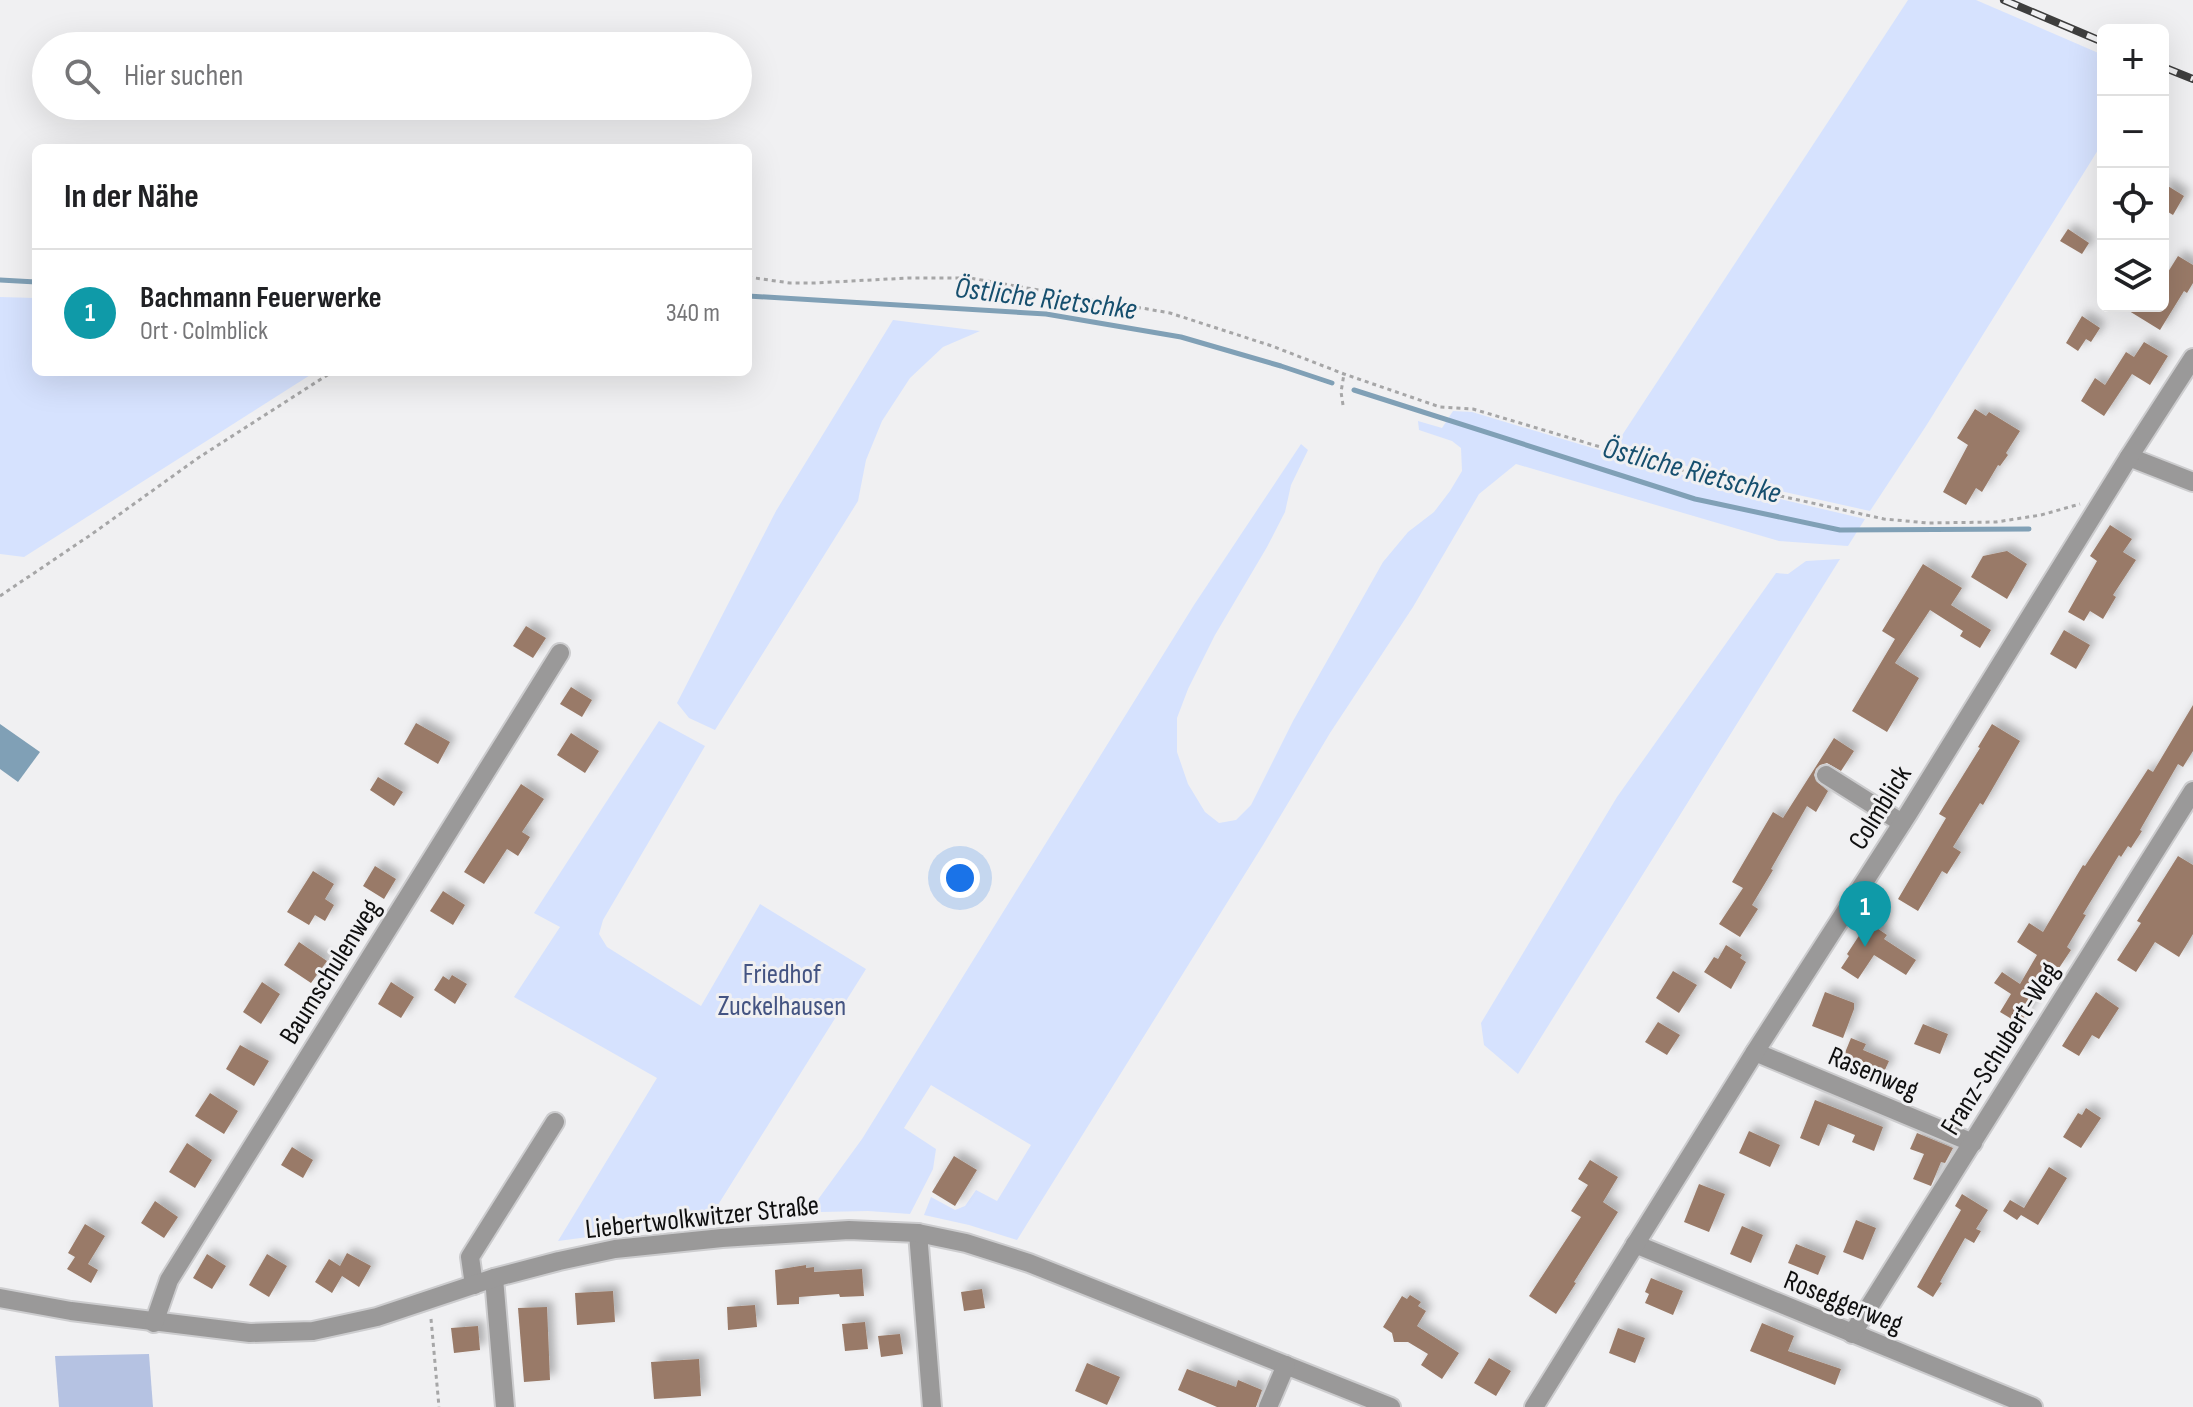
<!DOCTYPE html>
<html lang="de">
<meta charset="utf-8">
<style>
body{margin:0;font-family:"Sofia Sans Condensed",sans-serif;background:#f2f2f2;color:#202124}
.controls{position:absolute;right:24px;top:24px;display:grid;overflow:hidden;border-radius:12px;box-shadow:0 8px 32px #0002}
.controls button{width:72px;height:72px;display:grid;place-items:center;padding:0;border:0;border-bottom:2px solid #e0e0e0;background:#fff;color:#202124;font:40px sans-serif}
.you{position:absolute;left:960px;top:878px;width:28px;height:28px;margin:-20px;border:6px solid #fff;border-radius:50%;background:#1a73e8;box-shadow:0 0 0 12px #1a73e833}
.badge{display:grid;place-items:center;width:52px;height:52px;border-radius:50%;background:#1a73e8;color:#fff;font-size:26px;font-weight:700}
.pin{position:absolute;translate:-50% -66px;filter:drop-shadow(0 2px 4px #0008)}
.pin::after{content:'';position:absolute;top:42px;width:28px;height:24px;background:inherit;clip-path:polygon(0 0,100% 0,50% 100%)}
.list{margin:0;padding:0;list-style:none}
h2{display:flex;justify-content:space-between;align-items:center;height:104px;margin:0;padding:0 32px;font-size:34px}
h2 small{font-size:26px;font-weight:400;color:#757577}
.list li{display:grid;grid-template-columns:52px 1fr auto;gap:24px;align-items:center;box-sizing:border-box;height:128px;padding:0 32px;border-top:2px solid #e0e0e0}
.list b{display:block;font-size:30px;white-space:nowrap}
.list p{margin:0;font-size:26px;white-space:nowrap;color:#757577}
.list em{font-size:26px;font-style:normal;color:#757577}
.icon{flex:none;width:44px;height:44px;fill:none;stroke:currentColor;stroke-width:2;stroke-linecap:round;stroke-linejoin:round}
.map{position:relative;flex:none;width:2193px;height:1407px;overflow:hidden}
.search{position:absolute;background:#fff;box-shadow:0 8px 32px #0002;left:32px;top:32px;width:720px;height:88px;display:flex;align-items:center;gap:20px;box-sizing:border-box;padding:0 28px;border-radius:44px;color:#757577;font-size:30px}
.panel{position:absolute;background:#fff;box-shadow:0 8px 32px #0002;left:32px;top:144px;width:720px;height:232px;border-radius:12px}
.map>svg:first-child{display:block}
</style>
<div class="map">
<svg width="2193" height="1407" viewBox="0 0 2193 1407">
<defs>
<filter id="shadow"><feDropShadow dx="6" dy="-6" stdDeviation="4" flood-color="#0004"/></filter>
</defs>
<rect width="100%" height="100%" fill="#f0f0f2"/>
<!-- green -->
<g fill="#d6e2fe">
<polygon points="1908,0 1976,0 2103,55 2103,142 1926,426 1870,511 1758,486 1615,446"/>
<polygon points="0,297 36,298 36,372 315,372 24,557 0,554"/>
<polygon points="893,320 980,331 943,347 910,378 882,421 866,460 858,501 715,730 689,718 677,703 776,511"/>
<polygon points="1453,411 1472,412 1703,481 1865,519 1848,546 1779,541 1516,464 1479,494 1413,607 1330,733 1263,845 1017,1240 969,1225 924,1215 931,1197 955,1210 965,1206 976,1190 997,1201 1031,1145 931,1085 904,1128 936,1149 933,1169 910,1214 868,1211 821,1212 814,1205 862,1139 1194,605 1301,444 1308,450 1291,485 1285,512 1267,547 1215,635 1188,689 1177,718 1177,752 1188,784 1205,812 1219,823 1236,820 1251,805 1293,721 1383,562 1408,532 1434,512 1450,491 1462,471 1461,448 1452,441 1419,430 1418,421 1442,428"/>
<polygon points="1840,559 1518,1074 1484,1045 1481,1023 1617,797 1776,573 1788,574 1806,561"/>
<polygon points="659,721 705,746 603,920 599,934 607,947 701,1006 760,904 866,969 711,1216 702,1222 558,1241 657,1078 514,997 560,927 534,913"/>
</g>
<!-- forest -->
<polygon fill="#b5c2e2" points="149,1354 153,1407 59,1407 55,1356"/>
<!-- water -->
<polygon fill="#80a0b6" points="0,724 40,752 18,782 0,769"/>
<g fill="none" stroke-linecap="round" stroke-linejoin="round">
<!-- stream -->
<g stroke="#80a0b6" stroke-width="5">
<polyline points="0,280 36,282"/>
<polyline points="748,296 1046,314 1181,337 1281,366 1332,383"/>
<polyline points="1354,390 1695,499 1840,530 2029,529"/>
</g>
</g>
<!-- building -->
<g fill="#997a67" filter="url(#shadow)">
<polygon points="2163,183 2184,196 2173,215 2163,209"/>
<polygon points="2068,229 2089,243 2082,254 2060,241"/>
<polygon points="2178,256 2193,265 2193,283 2187,293 2184,291 2160,330 2121,306 2163,306 2163,280"/>
<polygon points="2082,316 2100,328 2091,342 2086,339 2078,351 2066,343"/>
<polygon points="2144,342 2168,356 2150,385 2132,374 2104,416 2081,401 2095,378 2105,385 2126,352 2134,357"/>
<polygon points="1975,409 1986,416 1989,412 2020,431 2006,453 2008,455 2000,466 1998,465 1982,492 1976,488 1966,505 1943,492 1968,445 1957,438"/>
<polygon points="2110,525 2132,539 2123,552 2136,560 2113,595 2116,597 2103,619 2090,611 2084,621 2068,612 2097,561 2090,556"/>
<polygon points="2007,551 2027,564 2007,599 1971,577 1983,556"/>
<polygon points="1923,564 1962,588 1951,605 1991,630 1980,648 1960,636 1963,631 1930,610 1895,663 1919,678 1887,732 1852,711 1895,639 1882,631"/>
<polygon points="526,626 546,638 533,658 513,646"/>
<polygon points="2064,630 2090,645 2076,669 2050,654"/>
<polygon points="571,687 592,700 582,717 560,704"/>
<polygon points="2193,705 2193,751 2183,767 2178,764 2140,830 2142,831 2131,848 2128,846 2121,857 2119,855 2083,914 2086,915 2067,947 2071,950 2059,968 2052,964 2034,993 2038,995 2020,1024 2000,1012 2011,994 1994,983 2002,972 2020,984 2037,955 2017,942 2029,923 2043,932 2083,865 2085,866 2148,769 2153,772"/>
<polygon points="416,723 450,742 438,764 404,744"/>
<polygon points="1992,724 2020,741 1983,805 1980,803 1953,847 1961,852 1947,874 1942,871 1918,911 1898,899 1946,818 1939,814 1980,748 1978,747"/>
<polygon points="571,733 599,751 585,773 557,755"/>
<polygon points="1834,738 1854,751 1841,771 1827,763 1820,765 1816,769 1814,775 1816,781 1828,791 1816,812 1807,806 1771,869 1773,870 1752,905 1758,909 1740,937 1719,924 1743,888 1732,882 1773,812 1783,818"/>
<polygon points="378,777 403,792 394,806 370,790"/>
<polygon points="521,784 544,799 522,832 530,837 518,856 507,849 484,884 464,872"/>
<polygon points="2178,856 2193,865 2193,934 2179,957 2155,942 2136,972 2117,960 2141,923 2137,921"/>
<polygon points="375,866 396,879 384,899 363,886"/>
<polygon points="313,871 334,884 325,899 334,905 325,921 315,915 309,925 287,912"/>
<polygon points="443,891 465,905 453,925 430,911"/>
<polygon points="1868,922 1887,935 1884,939 1916,960 1906,975 1874,955 1858,979 1841,968 1849,956 1847,954"/>
<polygon points="299,942 327,961 311,983 284,965"/>
<polygon points="1726,945 1742,955 1740,958 1746,962 1731,989 1704,972 1714,957 1718,959"/>
<polygon points="1673,971 1697,985 1679,1013 1656,998"/>
<polygon points="452,975 467,984 455,1004 434,990 443,976 449,980"/>
<polygon points="262,982 280,994 261,1024 243,1012"/>
<polygon points="391,982 414,997 401,1018 378,1004"/>
<polygon points="1825,992 1854,1003 1854,1009 1843,1038 1812,1026"/>
<polygon points="2096,992 2119,1008 2099,1039 2092,1035 2079,1056 2062,1046"/>
<polygon points="1658,1022 1680,1035 1667,1055 1645,1042"/>
<polygon points="1923,1024 1948,1034 1940,1054 1914,1044"/>
<polygon points="1851,1038 1866,1044 1863,1050 1889,1061 1883,1074 1879,1072 1876,1079 1840,1065"/>
<polygon points="240,1045 269,1061 254,1086 226,1069"/>
<polygon points="210,1093 238,1111 224,1134 195,1116"/>
<polygon points="1815,1100 1883,1127 1874,1151 1852,1142 1855,1135 1828,1124 1819,1146 1800,1138"/>
<polygon points="2086,1108 2101,1118 2081,1148 2063,1137 2078,1113 2082,1115"/>
<polygon points="1749,1131 1780,1145 1770,1167 1739,1153"/>
<polygon points="1917,1133 1953,1148 1945,1163 1941,1162 1931,1186 1913,1179 1924,1154 1910,1149"/>
<polygon points="187,1143 212,1160 195,1188 169,1172"/>
<polygon points="292,1147 313,1160 303,1178 281,1165"/>
<polygon points="954,1156 977,1170 955,1206 932,1192"/>
<polygon points="1590,1160 1618,1177 1603,1202 1618,1212 1574,1282 1576,1283 1556,1314 1529,1296 1581,1217 1571,1211 1588,1185 1578,1179"/>
<polygon points="2049,1167 2067,1178 2038,1225 2021,1215 2017,1220 2003,1211 2010,1200 2024,1208"/>
<polygon points="1699,1184 1725,1194 1709,1232 1684,1222"/>
<polygon points="1962,1194 1988,1210 1976,1229 1981,1231 1974,1243 1965,1238 1940,1282 1942,1283 1933,1297 1917,1287 1961,1210 1955,1206"/>
<polygon points="155,1201 178,1217 164,1238 141,1223"/>
<polygon points="1856,1220 1876,1228 1863,1260 1843,1252"/>
<polygon points="85,1224 105,1236 88,1264 98,1270 91,1283 67,1269 75,1257 68,1253"/>
<polygon points="1742,1226 1763,1235 1751,1263 1730,1254"/>
<polygon points="1796,1244 1826,1256 1818,1275 1788,1263"/>
<polygon points="347,1253 371,1266 359,1287 342,1276 332,1293 315,1282 329,1259 340,1266"/>
<polygon points="207,1254 226,1266 212,1289 193,1278"/>
<polygon points="267,1254 287,1266 269,1297 249,1285"/>
<polygon points="806,1265 806,1268 814,1267 814,1272 862,1269 864,1296 840,1297 839,1294 799,1297 799,1304 777,1305 775,1270"/>
<polygon points="1651,1278 1683,1291 1673,1315 1645,1303 1649,1294 1645,1292"/>
<polygon points="982,1289 985,1308 964,1311 961,1292"/>
<polygon points="613,1291 615,1322 577,1325 575,1293"/>
<polygon points="1410,1295 1421,1302 1418,1306 1426,1311 1417,1326 1459,1353 1442,1379 1421,1365 1428,1354 1408,1342 1394,1342 1392,1333 1383,1327 1402,1296 1407,1299"/>
<polygon points="755,1305 757,1327 728,1330 727,1307"/>
<polygon points="547,1307 550,1380 524,1382 518,1308"/>
<polygon points="865,1322 868,1349 845,1351 842,1324"/>
<polygon points="1762,1323 1794,1336 1788,1351 1841,1369 1835,1385 1750,1351"/>
<polygon points="478,1326 480,1350 454,1353 451,1328"/>
<polygon points="1618,1328 1645,1338 1635,1363 1609,1353"/>
<polygon points="900,1334 903,1354 881,1357 878,1336"/>
<polygon points="1489,1358 1511,1371 1496,1396 1474,1383"/>
<polygon points="699,1359 701,1396 654,1399 651,1362"/>
<polygon points="1087,1363 1120,1377 1107,1405 1075,1391"/>
<polygon points="1187,1369 1236,1387 1238,1380 1262,1390 1256,1407 1217,1407 1178,1390"/>
</g>
<g fill="none" stroke-linecap="round" stroke-linejoin="round">
<defs>
<g id="minor">
<polyline points="2129,457 2193,482"/>
<polyline points="1826,775 1902,823"/>
<polyline points="1755,1052 1973,1143"/>
<polyline points="918,1233 932,1407"/>
<polyline points="1635,1244 2033,1407"/>
<polyline points="494,1278 505,1407"/>
<polyline points="474,1285 470,1257 555,1122"/>
<polyline points="0,1298 71,1311 250,1333 313,1331 377,1317 494,1278 559,1261 615,1249 722,1238 849,1230 918,1233 966,1243 1029,1263 1391,1407"/>
<polyline points="154,1323 169,1280 560,653"/>
<polyline points="1852,1334 2193,791"/>
<polyline points="1268,1407 1286,1365"/>
<polyline points="1534,1407 1755,1052 1908,814 2129,457 2193,358"/>
</g>
</defs>
<!-- minor casing -->
<use href="#minor" stroke="#ccccce" stroke-width="22"/>
<!-- path -->
<g stroke="#a6a6a7" stroke-width="3" stroke-dasharray="4 4" stroke-linecap="butt">
<polyline points="748,277 790,283 814,283 908,278 970,278 1170,313 1272,346 1344,374 1440,407 1473,409 1614,451 1758,491 1884,519 1928,523 1996,522 2041,515 2080,504"/>
<polyline points="1343,405 1341,392 1344,374"/>
<polyline points="0,596 92,534 198,458 332,372"/>
<polyline points="431,1319 439,1407"/>
</g>
<!-- minor -->
<use href="#minor" stroke="#9a9999" stroke-width="18"/>
<defs>
<g id="rail">
<polyline points="2004,0 2103,42"/>
<polyline points="2163,67 2193,79"/>
</g>
</defs>
<!-- rail casing -->
<use href="#rail" stroke="#3e3e3e" stroke-width="8"/>
<!-- rail -->
<use href="#rail" stroke="#f0f0f2" stroke-width="5" stroke-dasharray="15" stroke-linecap="butt"/>
</g>
<g text-anchor="middle" stroke-width="6" stroke-linejoin="round" paint-order="stroke">
<!-- street labels -->
<g font-size="28" fill="#0f0f0f" stroke="#f0f0f2">
<text transform="translate(1879 807) rotate(-58)" y="10">Colmblick</text>
<text transform="translate(329 971) rotate(-58)" y="10">Baumschulenweg</text>
<text transform="translate(1999 1048) rotate(-58)" y="10">Franz-Schubert-Weg</text>
<text transform="translate(1874 1072) rotate(23)" y="10">Rasenweg</text>
<text transform="translate(702 1216) rotate(-6)" y="10">Liebertwolkwitzer Straße</text>
<text transform="translate(1844 1301) rotate(22)" y="10">Roseggerweg</text>
</g>
<!-- park labels -->
<g font-size="28" fill="#445482" stroke="#f0f0f2">
<text x="782" y="983">Friedhof<tspan x="782" dy="32">Zuckelhausen</tspan></text>
</g>
<!-- water labels -->
<g font-size="30" font-style="italic" fill="#164f6e" stroke="#f0f0f2">
<text transform="translate(1046 298) rotate(7)" y="10">Östliche Rietschke</text>
<text transform="translate(1692 470) rotate(15)" y="10">Östliche Rietschke</text>
</g>
</g>
</svg>
<div class="controls">
<button>+</button>
<button>−</button>
<button><svg class="icon" aria-label="locate" viewBox="0 0 24 24"><circle cx="12" cy="12" r="6"/><path d="M12 2v4M12 18v4M2 12h4M18 12h4"/></svg></button>
<button><svg class="icon" aria-label="layers" viewBox="0 0 24 24"><path d="M12 4l9 5-9 5-9-5zM3 14l9 5 9-5"/></svg></button>
</div>
<div class="you"></div>
<div class="pin badge" style="left:1865px;top:947px;background:#0f9aa8">1</div>
<div class="search"><svg class="icon" aria-label="search" viewBox="0 0 24 24"><circle cx="10" cy="10" r="6"/><path d="M15 15l6 6"/></svg>Hier suchen</div>
<section class="panel">
<h2>In der Nähe<small></small></h2>
<ul class="list">
<li><span class="badge" style="background:#0f9aa8">1</span><div><b>Bachmann Feuerwerke</b><p>Ort · Colmblick</p></div><em>340 m</em></li>
</ul>
</section>
</div>
